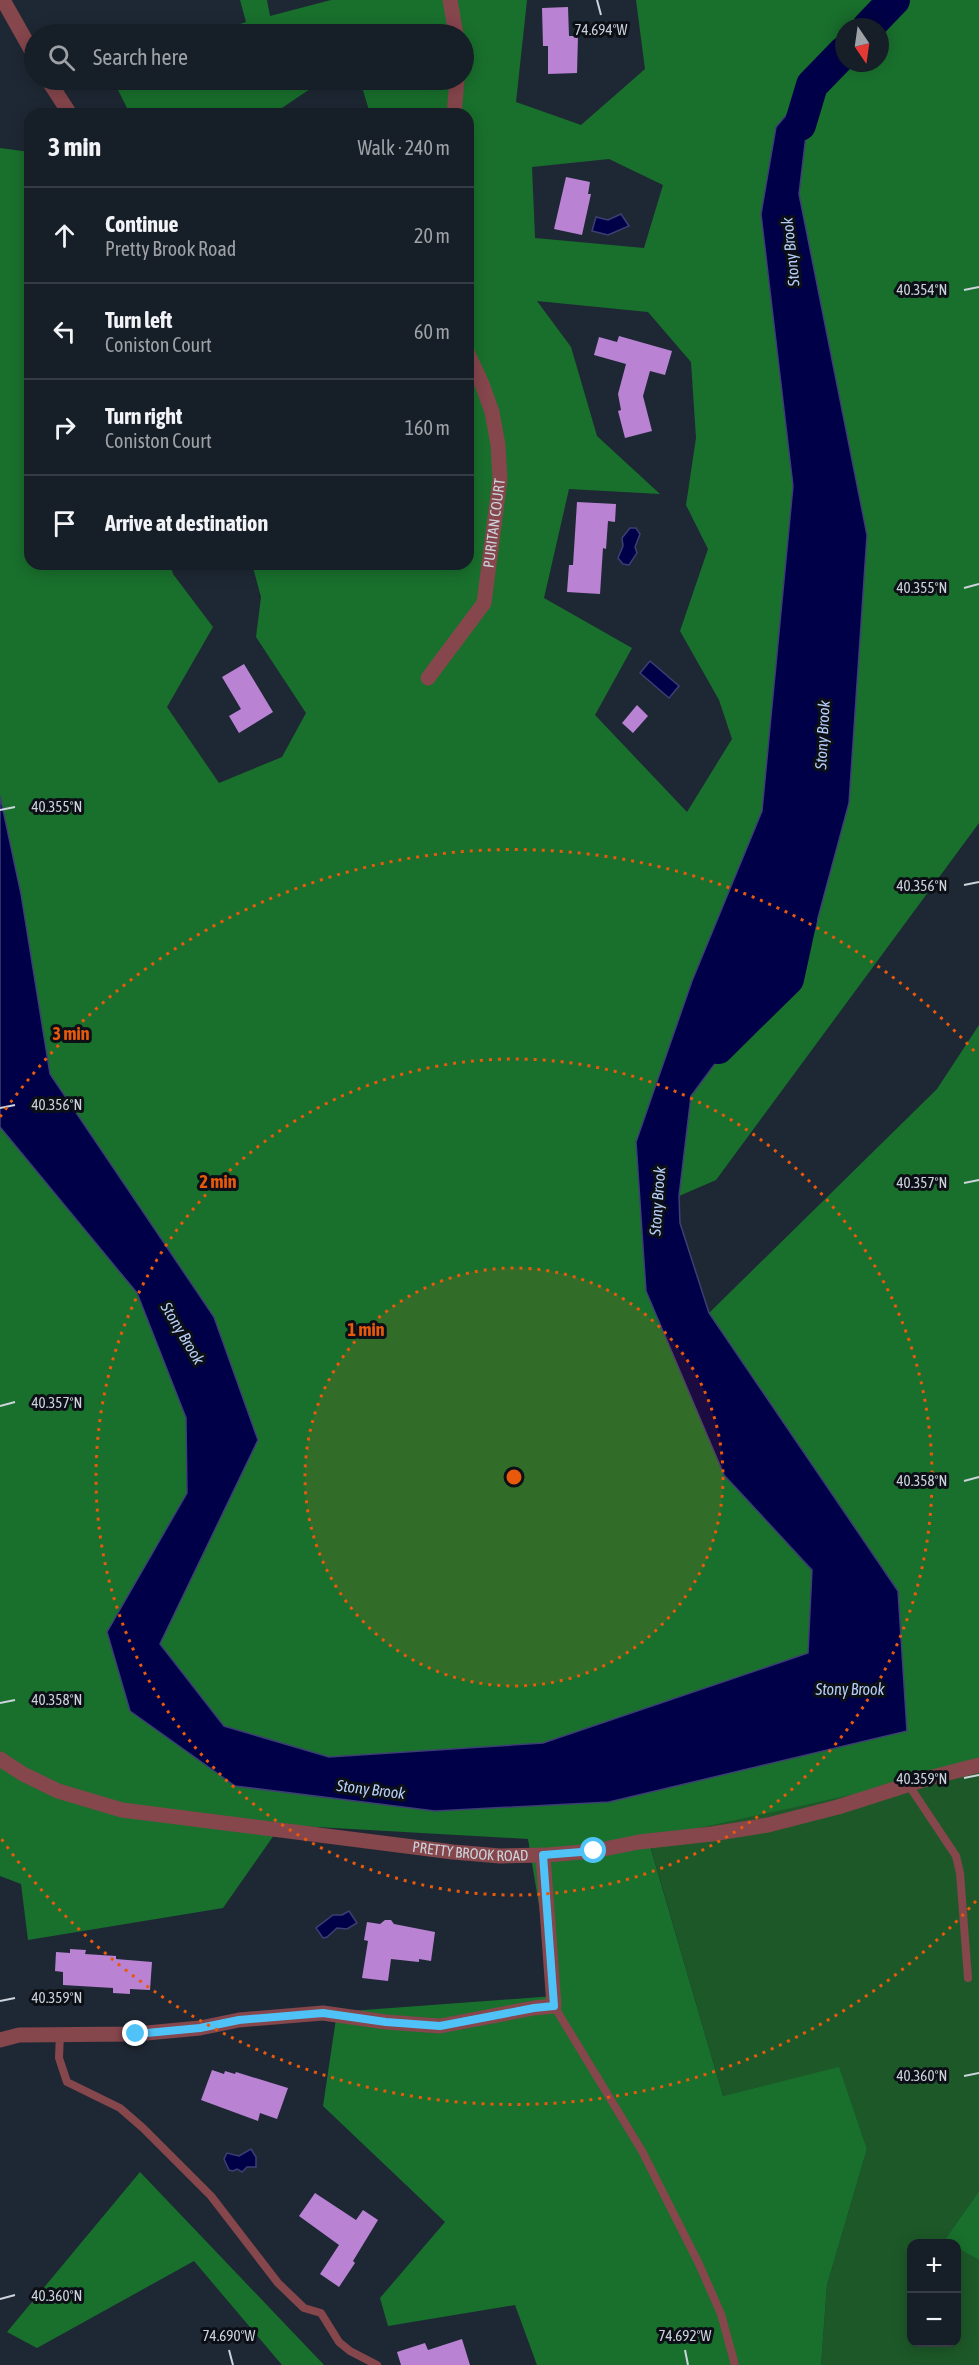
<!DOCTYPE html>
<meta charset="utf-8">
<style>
body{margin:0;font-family:"Asap Condensed",sans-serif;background:#232b33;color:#f1f3f6}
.controls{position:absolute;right:18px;bottom:18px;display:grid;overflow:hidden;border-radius:12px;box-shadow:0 3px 15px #0003}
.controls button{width:54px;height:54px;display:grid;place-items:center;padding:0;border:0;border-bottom:2px solid #353c44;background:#161e27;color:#f1f3f6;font:30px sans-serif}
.compass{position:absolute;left:835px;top:18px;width:54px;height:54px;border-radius:50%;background:#161e27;box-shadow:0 3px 15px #0003;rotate:167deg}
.stop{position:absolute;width:18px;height:18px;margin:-14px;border:4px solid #4fc3f7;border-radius:50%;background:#fff}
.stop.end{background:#4fc3f7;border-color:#fff;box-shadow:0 2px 6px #0008}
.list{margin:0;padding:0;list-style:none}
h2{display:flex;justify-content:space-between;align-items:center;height:78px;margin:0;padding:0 24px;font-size:26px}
h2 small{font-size:20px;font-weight:400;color:#9ea2a7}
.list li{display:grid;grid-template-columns:39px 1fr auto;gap:18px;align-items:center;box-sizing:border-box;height:96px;padding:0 24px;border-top:2px solid #353c44}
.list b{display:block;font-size:22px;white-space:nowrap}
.list p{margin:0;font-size:20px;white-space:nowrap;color:#9ea2a7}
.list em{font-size:20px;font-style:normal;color:#9ea2a7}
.icon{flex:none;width:33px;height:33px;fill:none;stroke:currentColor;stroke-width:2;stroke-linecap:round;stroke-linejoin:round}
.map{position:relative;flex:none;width:979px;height:2365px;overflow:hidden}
.search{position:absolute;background:#161e27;box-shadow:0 3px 15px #0003;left:24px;top:24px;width:450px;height:66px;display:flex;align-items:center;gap:15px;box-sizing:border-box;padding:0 21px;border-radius:33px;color:#9ea2a7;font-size:22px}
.panel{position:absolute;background:#161e27;box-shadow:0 3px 15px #0003;left:24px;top:108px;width:450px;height:462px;border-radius:18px}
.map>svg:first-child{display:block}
</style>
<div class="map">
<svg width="979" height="2365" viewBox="0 0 979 2365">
<rect width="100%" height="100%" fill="#1e2834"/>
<!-- green -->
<polygon fill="#1d5928" points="979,1767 979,2191 944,2241 948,2243 912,2244 912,2342 956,2342 957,2248 979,2260 979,2365 821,2365 827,2285 867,2149 839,2068 723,2096 648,1838"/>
<!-- forest -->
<g fill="#19702d" fill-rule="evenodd">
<path d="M 240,0 L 267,0 L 270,16 L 331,0 L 527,0 L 516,102 L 581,125 L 645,69 L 636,0 L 979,0 L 979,823 L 716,1180 L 679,1196 L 691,1096 L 815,929 L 867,535 L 799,194 L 812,87 L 761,214 L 793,486 L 762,811 L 692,981 L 636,1142 L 724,1475 L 812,1571 L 808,1653 L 543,1743 L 329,1757 L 224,1726 L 160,1644 L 258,1440 L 214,1317 L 50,1074 L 21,894 L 0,796 L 0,148 L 30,152 L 30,564 L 170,564 L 173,574 L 213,627 L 167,707 L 219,783 L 282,757 L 306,713 L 256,637 L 261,597 L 252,564 L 468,564 L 468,114 L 370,114 L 360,80 L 464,80 L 464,34 L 210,34 L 246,22 ZM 844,27 L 880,27 L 880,63 L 844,63 ZM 609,159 L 663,185 L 644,248 L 535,238 L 532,167 ZM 537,301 L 648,312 L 691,362 L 696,438 L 686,505 L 708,549 L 680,631 L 719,700 L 732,739 L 687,812 L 595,715 L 632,648 L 544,598 L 569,489 L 660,494 L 597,436 L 571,347 Z"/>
<polygon points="113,80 358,80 313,87 273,114 130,114"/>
<polygon points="979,1025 979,1767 648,1839 723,2096 839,2067 867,2149 827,2285 821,2365 537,2365 515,2305 388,2326 380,2298 445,2222 323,2106 337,2012 554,1996 528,1839 281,1825 223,1908 28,1940 21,1884 0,1876 0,1127 137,1293 186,1418 187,1493 107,1632 235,1786 609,1802 898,1590 709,1313 937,1089"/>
<polygon points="140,2172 324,2365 282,2365 194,2261 37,2348 7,2332"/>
<polygon points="979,2191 979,2260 957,2248 956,2244 944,2241"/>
</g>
<!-- water -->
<g fill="#000048" stroke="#3d3f74" stroke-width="1.5">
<polygon points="812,85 799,194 867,535 849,803 815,929 691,1096 679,1196 680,1223 709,1313 898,1591 907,1731 609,1802 435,1811 235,1786 130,1711 107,1632 187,1493 186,1418 137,1293 0,1127 0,796 21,894 50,1074 214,1317 258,1440 160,1644 224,1726 329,1757 543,1743 808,1653 812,1570 724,1475 646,1291 636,1142 692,981 762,811 793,486 761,214 776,127"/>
<polygon points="621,214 629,226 608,235 592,231 596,217 608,220"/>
<polygon points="630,528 636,528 640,534 635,547 637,553 629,565 623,564 618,558 623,546 622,538"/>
<polygon points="650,661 679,686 669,698 640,673"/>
<polygon points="349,1911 357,1923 347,1929 337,1928 327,1937 323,1938 316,1928 333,1915 342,1915"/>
<polygon points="251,2149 256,2157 256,2167 247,2167 242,2172 237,2169 233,2171 229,2170 224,2159 227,2153 239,2156"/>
</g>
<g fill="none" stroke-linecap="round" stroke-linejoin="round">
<!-- river -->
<g stroke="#000048" stroke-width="32">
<polyline points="868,27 894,0"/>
<polyline points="800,125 812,85 844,52"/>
<polyline points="718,1048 788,979 801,919"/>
</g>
</g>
<!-- building -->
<g fill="#b982d3">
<polygon points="568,7 569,36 578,36 577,73 548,74 548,46 543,46 542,8"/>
<polygon points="566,177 590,182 588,194 591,194 582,235 554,229"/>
<polygon points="619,336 672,351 665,375 650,371 643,396 652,431 625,438 618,411 621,410 618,394 626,364 594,355 599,337 617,342"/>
<polygon points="577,502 616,504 615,522 608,521 606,549 603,548 600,594 567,592 569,565 573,565"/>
<polygon points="244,664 273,712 239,733 229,716 241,709 222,677"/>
<polygon points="637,705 648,716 633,733 622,723"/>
<polygon points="385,1920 391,1920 394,1924 435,1932 431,1961 419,1959 419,1962 391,1959 388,1981 362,1978 368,1941 364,1940 367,1922 380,1924"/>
<polygon points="70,1949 86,1950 85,1954 116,1956 116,1959 152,1962 150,1990 130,1989 130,1994 113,1993 113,1988 63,1985 63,1972 55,1971 56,1952 70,1953"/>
<polygon points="212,2070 224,2074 225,2071 235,2074 236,2072 288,2088 277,2119 260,2113 258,2121 201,2100"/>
<polygon points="315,2193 356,2220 363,2210 378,2220 353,2261 355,2263 339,2287 320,2274 339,2245 299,2216"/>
<polygon points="462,2339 470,2365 401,2365 397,2352 425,2343 428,2350"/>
</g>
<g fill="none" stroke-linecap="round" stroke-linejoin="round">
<!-- service -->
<g stroke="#85464c" stroke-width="8">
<polyline points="908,1784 956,1856 960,1873 968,1978"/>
<polyline points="554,2006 642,2151 699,2264 721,2314 735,2365"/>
<polyline points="60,2033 59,2058 67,2082 120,2108 143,2128 211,2196 278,2283 304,2308 321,2313 339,2342 350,2351 377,2365"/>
</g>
<!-- minor -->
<g stroke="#85464c" stroke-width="15">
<polyline points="3,0 34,55"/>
<polyline points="450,0 456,34"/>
<polyline points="48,80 70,114"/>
<polyline points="454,114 457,80"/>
<path id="s1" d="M 428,678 L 484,603 L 500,479 L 498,445 L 492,412 L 482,384 L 468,354"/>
<path id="s2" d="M 0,1759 L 23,1774 L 58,1791 L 122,1810 L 453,1852 L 500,1856 L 547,1855 L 594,1851 L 639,1842 L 712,1834 L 768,1825 L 838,1807 L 929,1778 L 979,1765"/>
<polyline points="0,2040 19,2035 136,2034 200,2028 239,2020 323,2013 386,2022 440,2026 534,2008 554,2006 543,1855"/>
</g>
</g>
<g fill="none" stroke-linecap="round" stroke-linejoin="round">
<!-- route -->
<polyline stroke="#4fc3f7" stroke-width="8" points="136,2034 200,2028 239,2020 323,2013 386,2022 440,2026 534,2008 554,2006 543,1855 594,1851"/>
</g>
<!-- ticks -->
<path fill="none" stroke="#ccd3db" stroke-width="2" d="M 597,0 L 601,15M 964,290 L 979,287M 964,588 L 979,584M 0,810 L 15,807M 964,885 L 979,882M 0,1108 L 15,1105M 964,1183 L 979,1180M 0,1406 L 15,1402M 964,1481 L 979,1477M 0,1703 L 15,1700M 964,1778 L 979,1775M 0,2001 L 15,1998M 964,2076 L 979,2073M 0,2299 L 15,2295M 229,2350 L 233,2365M 685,2350 L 688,2365"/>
<!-- distance rings -->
<circle cx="514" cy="1477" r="209" fill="#e8590c" fill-opacity=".12"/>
<g fill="none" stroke="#e8590c" stroke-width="3" stroke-dasharray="3 6">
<circle cx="514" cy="1477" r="209"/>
<circle cx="514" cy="1477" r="418"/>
<path d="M976 1901A627 627 0 0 1 0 1837M0 1117A627 627 0 0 1 976 1053"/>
</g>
<g text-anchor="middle" stroke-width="6" stroke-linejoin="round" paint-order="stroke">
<!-- street labels -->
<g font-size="15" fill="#ccd3db" stroke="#0c1016">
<text dy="5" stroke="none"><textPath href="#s1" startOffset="174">PURITAN COURT</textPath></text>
<text dy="5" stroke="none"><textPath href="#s2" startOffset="484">PRETTY BROOK ROAD</textPath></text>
</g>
<!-- water labels -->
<g font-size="16" font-style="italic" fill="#b6cef7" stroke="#0c1016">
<text transform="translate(790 252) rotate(-96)" y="6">Stony Brook</text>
<text transform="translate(822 735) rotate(-87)" y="6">Stony Brook</text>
<text transform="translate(657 1201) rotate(-86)" y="6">Stony Brook</text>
<text transform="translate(183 1333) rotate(59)" y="6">Stony Brook</text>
<text x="850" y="1695">Stony Brook</text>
<text transform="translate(371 1789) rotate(7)" y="6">Stony Brook</text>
</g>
</g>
<g font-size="15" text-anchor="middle" fill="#ccd3db" stroke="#0c1016" stroke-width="6" stroke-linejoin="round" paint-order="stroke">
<text x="601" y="35">74.694°W</text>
<text x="922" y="295">40.354°N</text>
<text x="922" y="593">40.355°N</text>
<text x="57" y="812">40.355°N</text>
<text x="922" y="891">40.356°N</text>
<text x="57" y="1110">40.356°N</text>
<text x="922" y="1188">40.357°N</text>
<text x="57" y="1408">40.357°N</text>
<text x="922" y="1486">40.358°N</text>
<text x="57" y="1705">40.358°N</text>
<text x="922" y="1784">40.359°N</text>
<text x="57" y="2003">40.359°N</text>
<text x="922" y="2081">40.360°N</text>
<text x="57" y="2301">40.360°N</text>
<text x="229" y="2341">74.690°W</text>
<text x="685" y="2341">74.692°W</text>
</g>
<circle cx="514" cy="1477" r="9" fill="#e8590c" stroke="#0c1016" stroke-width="3"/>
<g font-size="18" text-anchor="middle" font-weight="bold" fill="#e8590c" stroke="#0c1016" stroke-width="6" stroke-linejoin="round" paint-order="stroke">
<text x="71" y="1040">3 min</text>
<text x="218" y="1188">2 min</text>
<text x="366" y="1336">1 min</text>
</g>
</svg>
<div class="controls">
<button>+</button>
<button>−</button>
</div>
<svg class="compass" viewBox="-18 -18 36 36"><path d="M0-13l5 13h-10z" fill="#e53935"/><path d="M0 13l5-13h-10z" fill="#9ea2a7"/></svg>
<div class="stop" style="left:594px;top:1851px"></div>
<div class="stop end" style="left:136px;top:2034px"></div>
<div class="search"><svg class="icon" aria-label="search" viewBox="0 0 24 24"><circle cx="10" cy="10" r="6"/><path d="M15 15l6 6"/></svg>Search here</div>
<section class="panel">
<h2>3 min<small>Walk · 240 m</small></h2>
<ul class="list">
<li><svg class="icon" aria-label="ahead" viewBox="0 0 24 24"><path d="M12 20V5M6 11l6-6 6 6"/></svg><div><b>Continue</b><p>Pretty Brook Road</p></div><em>20 m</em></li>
<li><svg class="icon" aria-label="left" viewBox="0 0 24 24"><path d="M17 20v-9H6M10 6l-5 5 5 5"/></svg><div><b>Turn left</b><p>Coniston Court</p></div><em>60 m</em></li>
<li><svg class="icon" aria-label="right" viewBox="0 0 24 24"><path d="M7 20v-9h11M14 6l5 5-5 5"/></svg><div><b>Turn right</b><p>Coniston Court</p></div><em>160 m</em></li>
<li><svg class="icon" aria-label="arrive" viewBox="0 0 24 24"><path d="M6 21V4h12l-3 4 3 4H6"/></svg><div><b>Arrive at destination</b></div></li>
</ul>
</section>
</div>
